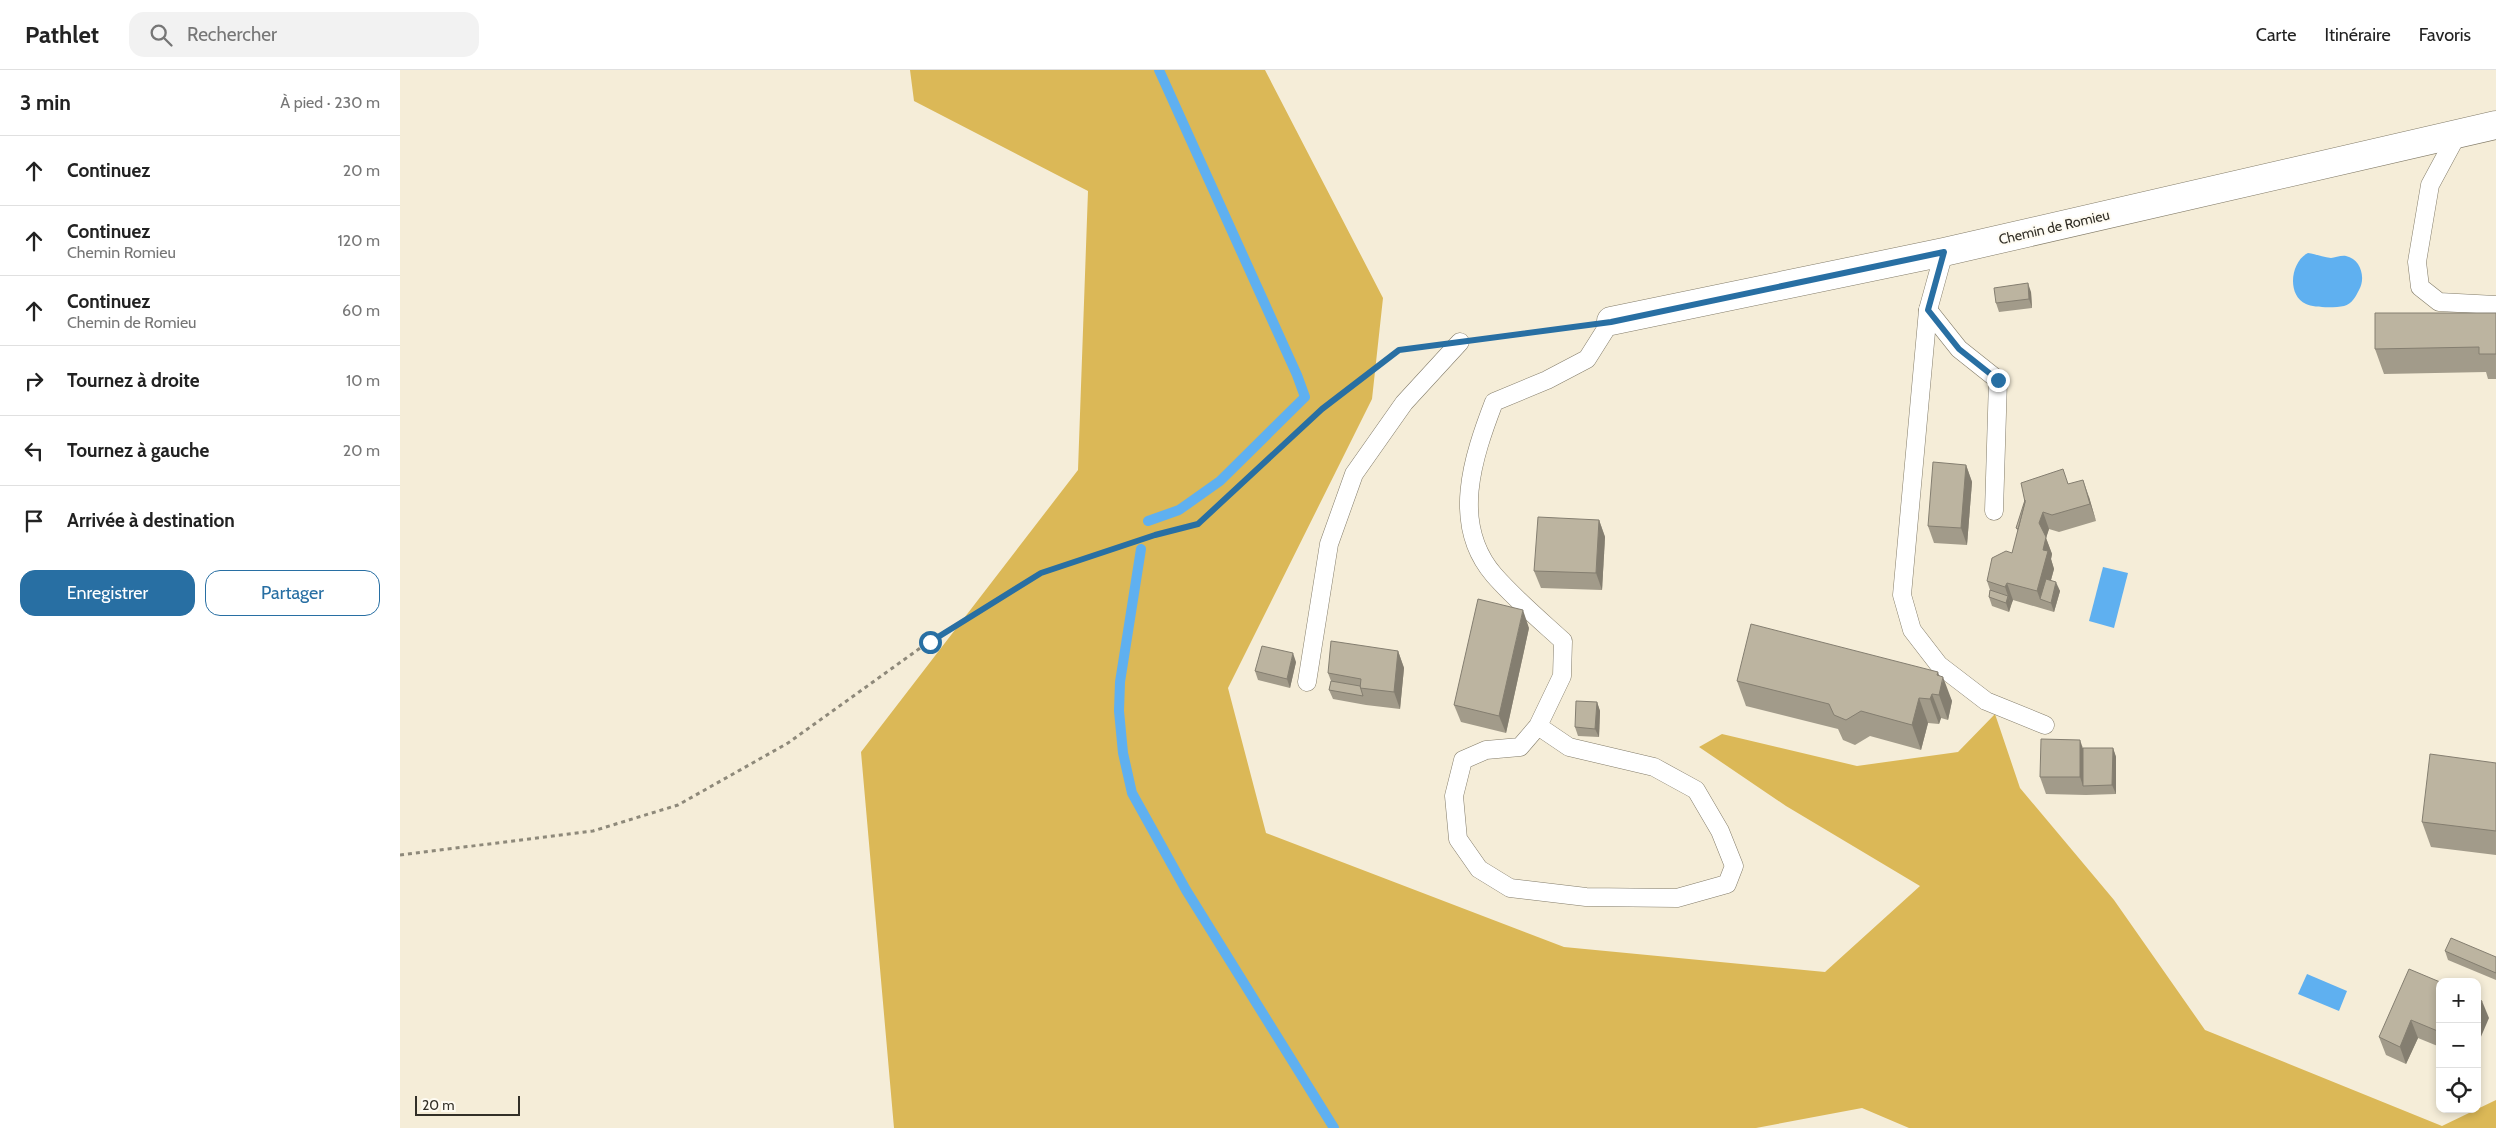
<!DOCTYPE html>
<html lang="fr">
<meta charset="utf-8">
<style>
body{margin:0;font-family:Cabin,sans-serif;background:#f2f2f2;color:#222}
.controls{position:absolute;right:15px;bottom:15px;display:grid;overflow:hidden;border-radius:10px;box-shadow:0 2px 8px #0003}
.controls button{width:45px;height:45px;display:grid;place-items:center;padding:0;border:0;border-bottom:1px solid #e0e0e0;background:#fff;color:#222;font:25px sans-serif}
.scale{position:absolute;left:15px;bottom:12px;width:105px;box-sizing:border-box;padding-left:5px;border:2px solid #322f27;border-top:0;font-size:14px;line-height:18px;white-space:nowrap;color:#322f27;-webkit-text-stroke:4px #fefbf2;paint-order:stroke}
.stop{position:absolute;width:15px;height:15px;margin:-11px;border:4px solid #286fa3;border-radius:50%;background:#fff}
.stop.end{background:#286fa3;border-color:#fff;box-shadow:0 1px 5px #0008}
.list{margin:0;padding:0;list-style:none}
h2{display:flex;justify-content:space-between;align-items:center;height:65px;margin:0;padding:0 20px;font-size:21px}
h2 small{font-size:16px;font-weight:400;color:#767676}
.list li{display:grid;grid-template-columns:32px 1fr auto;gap:15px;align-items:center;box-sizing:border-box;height:70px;padding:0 20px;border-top:1px solid #e0e0e0}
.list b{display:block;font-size:19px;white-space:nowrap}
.list p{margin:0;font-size:16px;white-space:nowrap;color:#767676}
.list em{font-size:16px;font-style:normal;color:#767676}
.actions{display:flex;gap:10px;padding:15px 20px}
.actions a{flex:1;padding:11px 0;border:1px solid #286fa3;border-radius:15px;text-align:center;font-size:18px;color:#286fa3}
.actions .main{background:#286fa3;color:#fff}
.icon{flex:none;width:28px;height:28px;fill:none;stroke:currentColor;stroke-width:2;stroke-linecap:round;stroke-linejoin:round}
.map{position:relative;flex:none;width:2096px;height:1058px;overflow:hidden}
header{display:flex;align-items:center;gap:30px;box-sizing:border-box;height:70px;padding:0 25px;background:#fff;border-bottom:1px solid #e0e0e0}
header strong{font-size:24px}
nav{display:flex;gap:28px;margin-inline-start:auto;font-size:18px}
.search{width:350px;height:45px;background:#f2f2f2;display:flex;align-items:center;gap:12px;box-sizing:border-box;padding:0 18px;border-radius:15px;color:#767676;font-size:19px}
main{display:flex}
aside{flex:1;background:#fff}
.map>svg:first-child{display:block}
</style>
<header>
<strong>Pathlet</strong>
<div class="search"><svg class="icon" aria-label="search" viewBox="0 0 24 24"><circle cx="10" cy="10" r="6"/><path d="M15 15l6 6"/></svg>Rechercher</div>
<nav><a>Carte</a><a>Itinéraire</a><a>Favoris</a></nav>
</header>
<main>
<aside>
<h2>3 min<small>À pied · 230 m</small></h2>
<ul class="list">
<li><svg class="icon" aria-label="ahead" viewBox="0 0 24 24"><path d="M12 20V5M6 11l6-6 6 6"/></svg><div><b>Continuez</b></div><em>20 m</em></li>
<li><svg class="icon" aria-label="ahead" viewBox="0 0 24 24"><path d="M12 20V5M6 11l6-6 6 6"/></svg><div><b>Continuez</b><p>Chemin Romieu</p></div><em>120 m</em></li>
<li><svg class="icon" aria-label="ahead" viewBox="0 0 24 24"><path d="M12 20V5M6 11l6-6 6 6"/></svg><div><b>Continuez</b><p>Chemin de Romieu</p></div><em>60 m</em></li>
<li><svg class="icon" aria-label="right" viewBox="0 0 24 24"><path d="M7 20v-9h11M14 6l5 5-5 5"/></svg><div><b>Tournez à droite</b></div><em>10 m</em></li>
<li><svg class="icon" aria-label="left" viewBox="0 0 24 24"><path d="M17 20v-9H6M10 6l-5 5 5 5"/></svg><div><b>Tournez à gauche</b></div><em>20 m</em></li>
<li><svg class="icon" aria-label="arrive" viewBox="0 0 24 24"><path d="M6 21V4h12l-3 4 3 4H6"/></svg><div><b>Arrivée à destination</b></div></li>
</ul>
<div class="actions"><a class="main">Enregistrer</a><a>Partager</a></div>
</aside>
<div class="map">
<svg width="2096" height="1058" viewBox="0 0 2096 1058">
<rect width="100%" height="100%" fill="#f5edd8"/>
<!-- forest -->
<polygon fill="#dbb857" points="510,0 865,0 983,228 972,329 828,618 866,763 1164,877 1425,902 1520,816 1386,736 1299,677 1322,664 1457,696 1558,682 1595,644 1620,718 1714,830 1805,960 2042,1056 2096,1030 2096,1058 1509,1058 1462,1038 1356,1058 494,1058 461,682 678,400 688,121 514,31"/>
<!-- water -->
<g fill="#5fb0f0">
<path d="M 1908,183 C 1915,184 1923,187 1931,188 C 1935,188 1941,185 1946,186 C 1961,189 1966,208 1959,220 C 1956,226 1952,234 1944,236 C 1935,238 1914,238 1906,234 C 1886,225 1891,191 1908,183 Z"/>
<polygon points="1703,497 1728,503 1714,558 1689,551"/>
<polygon points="1907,904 1947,921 1939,941 1898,924"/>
</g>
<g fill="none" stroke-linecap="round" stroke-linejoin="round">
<!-- stream -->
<g stroke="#5fb0f0" stroke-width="10">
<polyline points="748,451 779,440 820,411 905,327 897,305 759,0"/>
<polyline points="741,479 720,612 719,641 723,683 732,723 786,820 934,1058"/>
</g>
<defs>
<g id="lane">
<polyline points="2057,65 2030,115 2017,192 2020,217 2039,232 2096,235"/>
<polyline points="1544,182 1528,240 1502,525 1512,560 1539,595 1586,631 1645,655"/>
<polyline points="1528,240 1559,279 1598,310 1594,441"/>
<polyline points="907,612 929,474 954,404 1004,333 1060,272"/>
<path d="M 1138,656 L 1169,677 L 1254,697 L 1296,720 L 1320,761 L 1334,796 L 1327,814 L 1277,828 L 1186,827 L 1110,818 L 1079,799 L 1058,769 L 1054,726 L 1063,690 L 1086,680 L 1120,677 L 1138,656 L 1162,606 L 1163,571 C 1140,550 1115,529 1094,505 C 1050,454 1073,387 1094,332 L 1147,310 L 1187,289 L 1211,251"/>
</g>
<polyline id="street" points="1211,251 1544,182 2096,55"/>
</defs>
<!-- lane casing -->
<use href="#lane" stroke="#837c69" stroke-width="19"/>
<!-- street casing -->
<use href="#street" stroke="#837c69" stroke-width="29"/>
<!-- path -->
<g stroke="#8e897a" stroke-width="3" stroke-dasharray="4 4" stroke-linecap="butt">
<polyline points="1086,268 1176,256"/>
<polyline points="0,785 193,761 278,735 388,673 530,571 641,503 755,465 798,454 922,339 999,280 1018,277"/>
</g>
<!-- lane -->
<use href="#lane" stroke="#fff" stroke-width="18"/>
<!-- street -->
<use href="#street" stroke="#fff" stroke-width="28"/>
</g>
<!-- wall -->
<g fill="#a29b8a">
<polygon points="1631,222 1632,238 1599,242 1596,233"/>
<polygon points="2096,243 2096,309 2088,309 2086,302 1984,304 1975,279"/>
<polygon points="1566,395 1572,412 1567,475 1534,473 1528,456"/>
<polygon points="1668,414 1689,427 1696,451 1659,462 1649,459 1646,468 1652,484 1651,489 1654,499 1651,510 1660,521 1654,542 1613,530 1609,542 1592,536 1589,527 1590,520 1587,511 1612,483 1618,461 1616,458"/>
<polygon points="1199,450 1205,467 1202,520 1141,518 1134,501"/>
<polygon points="1129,558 1106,663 1061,652 1054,635"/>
<polygon points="998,581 1004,598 1000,639 966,635 933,629 929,620 931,611 928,603"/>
<polygon points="896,592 890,618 858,610 855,601"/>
<polygon points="1539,605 1552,631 1548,650 1541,648 1539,654 1528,653 1521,680 1470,666 1455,675 1443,670 1438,659 1346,636 1337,611"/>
<polygon points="1197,632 1200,641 1199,667 1178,666 1175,657"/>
<polygon points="1683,678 1713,678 1716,687 1716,724 1686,725 1646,724 1640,707"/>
<polygon points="2096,693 2096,785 2031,777 2022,752"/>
<polygon points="2045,881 2096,887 2096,910 2048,890"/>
<polygon points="2040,912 2040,977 2018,968 2006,994 1986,985 1979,967"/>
</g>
<!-- shaded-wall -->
<g fill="#847e70">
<polygon points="1628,213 1631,222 1632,238 1629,229"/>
<polygon points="1566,395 1572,412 1567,475 1561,458"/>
<polygon points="1683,410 1689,427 1696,451 1690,434"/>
<polygon points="1643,442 1649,459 1646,468 1652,484 1651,489 1654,499 1645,531 1640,529 1637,521 1643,480 1639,453"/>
<polygon points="1199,450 1205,467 1202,520 1196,503"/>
<polygon points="1656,512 1660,521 1654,542 1651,533"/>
<polygon points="1607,513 1613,530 1611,535 1605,517"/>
<polygon points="1608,526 1611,535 1609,542 1606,533"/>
<polygon points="1123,540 1129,558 1106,663 1099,646"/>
<polygon points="998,581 1004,598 1000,639 994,622"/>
<polygon points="893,583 896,592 890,618 887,609"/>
<polygon points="1538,602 1542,614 1543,607 1552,631 1548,650 1539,625 1537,605"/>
<polygon points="1532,624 1541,648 1539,654 1530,629"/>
<polygon points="1519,628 1528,653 1521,680 1512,655"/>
<polygon points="1197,632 1200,641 1199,667 1195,659"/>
<polygon points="1680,670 1686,687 1683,716 1680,707"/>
<polygon points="1713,678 1716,687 1716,724 1712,715"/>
<polygon points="2082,931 2089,948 2077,976 2077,943"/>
<polygon points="2011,950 2018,968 2006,994 2000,977"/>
</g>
<!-- building -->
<g fill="#bcb4a0" stroke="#847e70">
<polygon points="1628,213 1629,229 1596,233 1594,218"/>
<polygon points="1975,243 2096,243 2096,284 2079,284 2079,277 1975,279"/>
<polygon points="1533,392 1566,395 1561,458 1528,456"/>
<polygon points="1663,399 1668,414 1683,410 1690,434 1652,445 1643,442 1639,453 1646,467 1643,480 1648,481 1637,521 1607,513 1605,517 1587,511 1592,488 1606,481 1612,483 1625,432 1621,413"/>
<polygon points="1625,430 1625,432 1618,459 1616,458"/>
<polygon points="1138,447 1199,450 1196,503 1134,501"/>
<polygon points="1646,509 1656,512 1651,533 1640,529"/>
<polygon points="1590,520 1608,526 1606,533 1589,527"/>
<polygon points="1078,529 1123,540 1099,646 1054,635"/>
<polygon points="1351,554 1538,602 1537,605 1543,607 1539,625 1532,624 1530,629 1519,628 1512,655 1461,641 1446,650 1434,645 1429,634 1337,611"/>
<polygon points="931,571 998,581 994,622 960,618 961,609 928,603"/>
<polygon points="862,576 893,583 887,609 855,601"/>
<polygon points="931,611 960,616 963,626 929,620"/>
<polygon points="1176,631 1197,632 1195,659 1175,657"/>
<polygon points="1641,669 1680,670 1680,707 1640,707"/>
<polygon points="1683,678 1713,678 1712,715 1683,716"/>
<polygon points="2030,684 2096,693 2096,761 2022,752"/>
<polygon points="2051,868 2096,887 2096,903 2045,881"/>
<polygon points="2009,899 2040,912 2040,962 2011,950 2000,977 1979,967"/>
<polygon points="2077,929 2082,931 2077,943"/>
</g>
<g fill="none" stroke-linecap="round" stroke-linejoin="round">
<!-- route -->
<polyline stroke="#286fa3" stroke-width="6" points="530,572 641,503 755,465 798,454 922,339 999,280 1211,252 1544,182 1528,240 1559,279 1598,310"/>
</g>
<g text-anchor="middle" stroke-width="4" stroke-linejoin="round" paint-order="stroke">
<!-- street labels -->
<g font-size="14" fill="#322f27" stroke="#fefbf2">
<text transform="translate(1654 157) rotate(-13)" y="5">Chemin de Romieu</text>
</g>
</g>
</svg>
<div class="controls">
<button>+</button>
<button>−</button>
<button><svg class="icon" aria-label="locate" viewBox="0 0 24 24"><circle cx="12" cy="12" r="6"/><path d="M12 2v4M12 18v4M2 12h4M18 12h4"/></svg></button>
</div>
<div class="scale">20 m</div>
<div class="stop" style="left:530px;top:572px"></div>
<div class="stop end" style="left:1598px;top:310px"></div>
</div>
</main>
